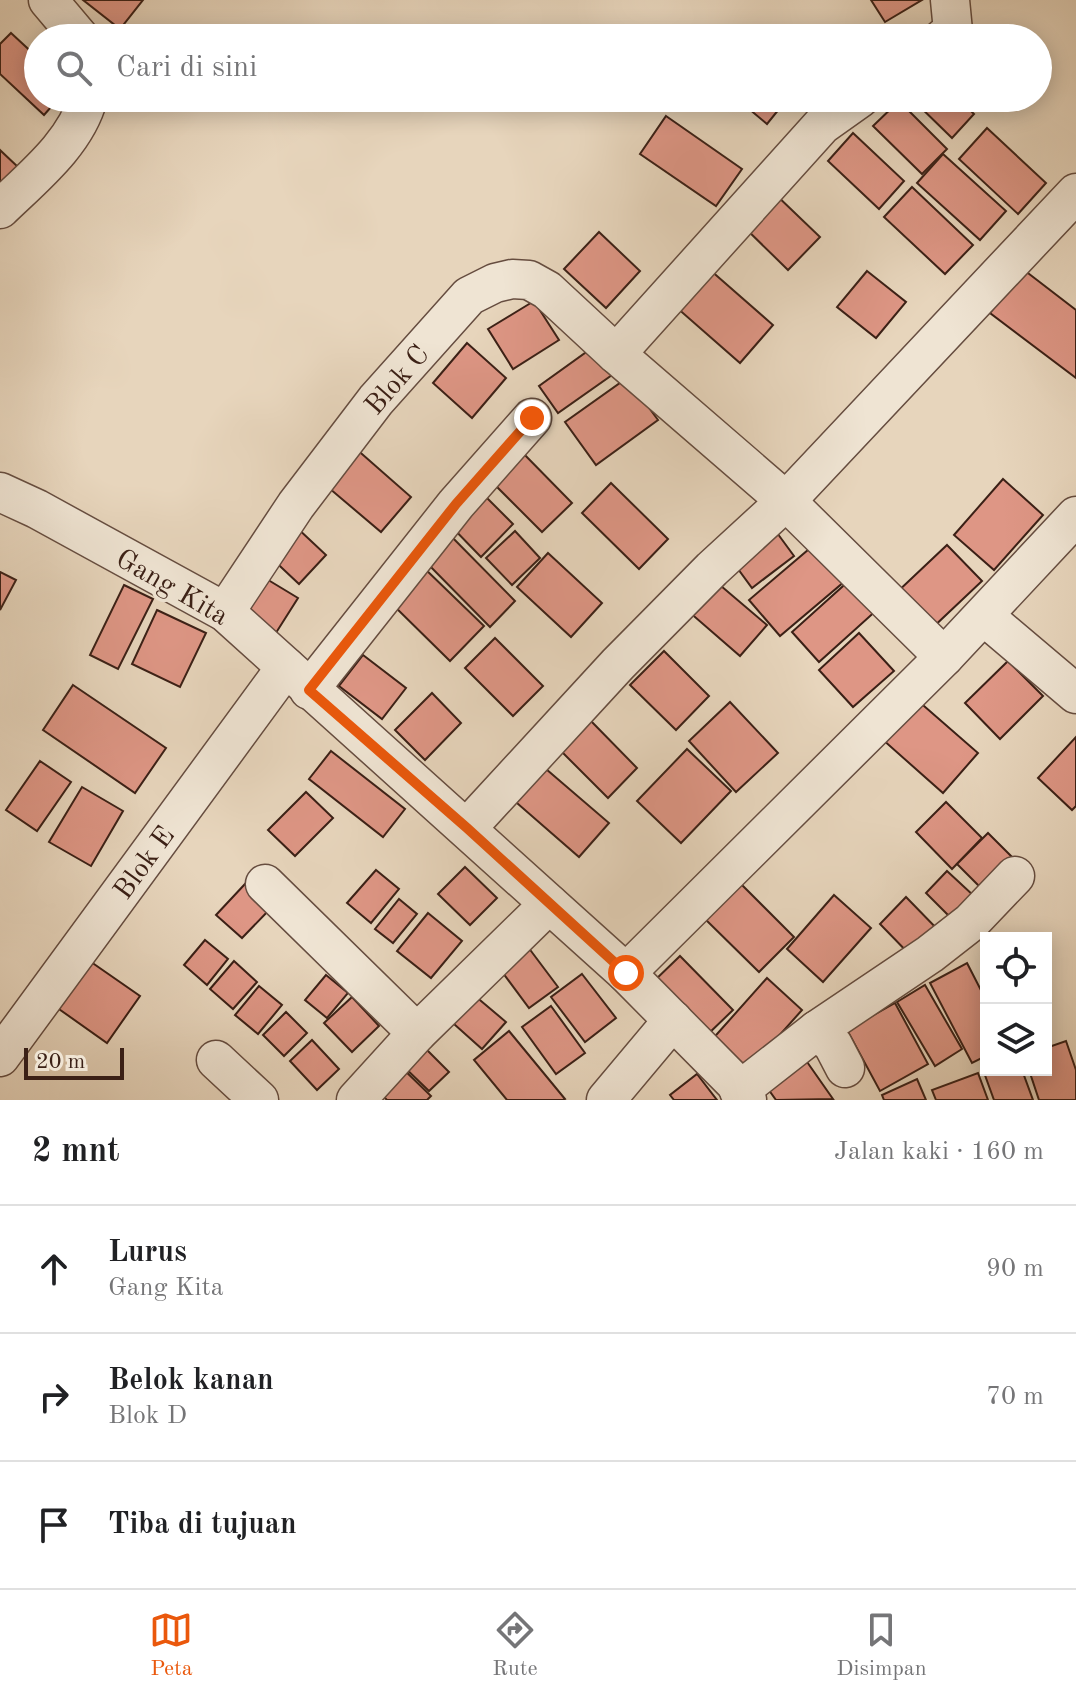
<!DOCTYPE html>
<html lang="id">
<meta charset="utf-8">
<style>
body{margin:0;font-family:"Old Standard TT",serif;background:#f6f6f6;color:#202124}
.controls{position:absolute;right:24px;bottom:24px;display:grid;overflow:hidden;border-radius:0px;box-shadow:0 4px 20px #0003}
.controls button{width:72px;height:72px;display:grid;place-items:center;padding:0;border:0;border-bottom:2px solid #e0e0e0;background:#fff;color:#202124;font:40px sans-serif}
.scale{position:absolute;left:24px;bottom:20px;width:100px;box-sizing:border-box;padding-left:8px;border:4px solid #3b2016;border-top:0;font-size:22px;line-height:28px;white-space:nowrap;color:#3b2016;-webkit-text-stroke:6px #efe4d3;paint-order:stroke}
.stop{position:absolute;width:24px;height:24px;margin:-18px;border:6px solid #ea580c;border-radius:50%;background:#fff}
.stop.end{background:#ea580c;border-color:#fff;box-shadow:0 2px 8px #0008}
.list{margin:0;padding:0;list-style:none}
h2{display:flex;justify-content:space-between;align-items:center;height:104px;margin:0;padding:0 32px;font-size:34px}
h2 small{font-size:26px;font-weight:400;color:#757577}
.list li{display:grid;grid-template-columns:52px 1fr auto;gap:24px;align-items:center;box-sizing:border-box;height:128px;padding:0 32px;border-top:2px solid #e0e0e0}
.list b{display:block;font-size:30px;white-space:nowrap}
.list p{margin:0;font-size:26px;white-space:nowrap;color:#757577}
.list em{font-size:26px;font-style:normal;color:#757577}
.icon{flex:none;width:44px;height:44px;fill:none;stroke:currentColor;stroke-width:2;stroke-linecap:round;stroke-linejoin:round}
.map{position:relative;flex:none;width:1076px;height:1100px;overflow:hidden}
.search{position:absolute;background:#fff;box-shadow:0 4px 20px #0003;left:24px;right:24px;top:24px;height:88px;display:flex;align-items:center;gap:20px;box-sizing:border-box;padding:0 28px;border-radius:44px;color:#757577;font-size:30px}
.sheet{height:488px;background:#fff}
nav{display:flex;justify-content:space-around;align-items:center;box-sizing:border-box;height:112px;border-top:2px solid #e0e0e0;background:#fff;font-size:22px;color:#757577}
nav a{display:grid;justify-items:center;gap:4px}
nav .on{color:#ea580c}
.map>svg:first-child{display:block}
</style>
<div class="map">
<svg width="1076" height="1100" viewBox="0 0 1076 1100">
<rect width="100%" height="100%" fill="#e7d5bc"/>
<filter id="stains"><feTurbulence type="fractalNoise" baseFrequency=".0025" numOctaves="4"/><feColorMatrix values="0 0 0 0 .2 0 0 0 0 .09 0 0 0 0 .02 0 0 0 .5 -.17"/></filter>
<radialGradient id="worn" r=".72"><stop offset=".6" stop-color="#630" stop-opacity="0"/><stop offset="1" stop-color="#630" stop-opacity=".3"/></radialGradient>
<!-- building -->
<g fill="#de9685" stroke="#3b2016" stroke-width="2">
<polygon points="83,0 143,0 120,29"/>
<polygon points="871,0 922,0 885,22"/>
<polygon points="11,33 38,58 38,98 59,98 44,115 0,74 0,44"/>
<polygon points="736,98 788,98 767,124"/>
<polygon points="915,98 958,98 974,114 952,138 913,100"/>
<polygon points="899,101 947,149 922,174 873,126"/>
<polygon points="666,116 742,169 716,206 640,154"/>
<polygon points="987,128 1046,183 1018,214 959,159"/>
<polygon points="853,133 904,181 879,209 828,161"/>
<polygon points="0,150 18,167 0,186"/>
<polygon points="943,154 1006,211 980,240 917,183"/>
<polygon points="912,187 973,245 945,274 884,217"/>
<polygon points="772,191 820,237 788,270 741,224"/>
<polygon points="599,232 640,271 606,308 564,269"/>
<polygon points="709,269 773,325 740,363 676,307"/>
<polygon points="1024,270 1076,310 1076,378 990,313"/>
<polygon points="867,271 906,302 876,338 837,307"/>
<polygon points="534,301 559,340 513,369 488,329"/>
<polygon points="467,343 506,378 472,418 433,383"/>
<polygon points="592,348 612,375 558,413 539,386"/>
<polygon points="627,378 658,420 596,465 565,422"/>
<polygon points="354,447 411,497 381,532 323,483"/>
<polygon points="518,448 572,503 542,532 488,478"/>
<polygon points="1003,479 1043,515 994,570 954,535"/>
<polygon points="611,483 668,539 639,569 582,513"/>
<polygon points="478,489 513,524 481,557 446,521"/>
<polygon points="294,525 326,555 299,584 266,553"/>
<polygon points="772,526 794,556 752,588 730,558"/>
<polygon points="444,529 515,601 490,627 419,555"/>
<polygon points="515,531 540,558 512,585 486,558"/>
<polygon points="815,544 845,581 780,636 749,600"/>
<polygon points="947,545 982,581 929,631 894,595"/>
<polygon points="548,553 602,603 571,637 517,587"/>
<polygon points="421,565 484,626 450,661 388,600"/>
<polygon points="0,572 16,580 0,610"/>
<polygon points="255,572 298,598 274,636 232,610"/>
<polygon points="852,578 879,608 819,662 792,632"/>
<polygon points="714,580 767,625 740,656 688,611"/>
<polygon points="124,585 153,599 118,669 90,655"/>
<polygon points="157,610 206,633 180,687 132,664"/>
<polygon points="859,633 894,671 853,707 819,670"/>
<polygon points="495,638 543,686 513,716 465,668"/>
<polygon points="664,651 709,696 676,730 630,685"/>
<polygon points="363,655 406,688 382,719 339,686"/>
<polygon points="1008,661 1043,696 1000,739 965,703"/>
<polygon points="73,685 166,748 135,793 43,730"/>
<polygon points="432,693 461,723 425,760 395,730"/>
<polygon points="916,699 978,753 943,793 882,739"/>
<polygon points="730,702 778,753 736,792 689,741"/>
<polygon points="589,719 637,768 608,798 559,749"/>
<polygon points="1076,737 1076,806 1072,810 1038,778"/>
<polygon points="687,749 731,791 681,843 637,801"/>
<polygon points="331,751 405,809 383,837 309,779"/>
<polygon points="40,761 71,782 37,831 6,810"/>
<polygon points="539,763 609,823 579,857 510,797"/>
<polygon points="82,787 123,811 91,866 49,842"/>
<polygon points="306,792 333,818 295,856 268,830"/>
<polygon points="946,802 982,838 952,869 916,832"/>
<polygon points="988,833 1017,862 986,893 957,864"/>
<polygon points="465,867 497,898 470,925 438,894"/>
<polygon points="376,870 399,889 371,923 347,903"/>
<polygon points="947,871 974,896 952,919 926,893"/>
<polygon points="737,880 794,937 759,972 702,916"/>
<polygon points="245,884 271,908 242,938 216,915"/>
<polygon points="834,895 871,928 823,982 787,949"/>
<polygon points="906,897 943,935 916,961 880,924"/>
<polygon points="399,899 417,914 393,943 375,929"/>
<polygon points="428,913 462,941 431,978 397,951"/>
<polygon points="205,940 228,959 207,985 184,965"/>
<polygon points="525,943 558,987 529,1008 497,965"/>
<polygon points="81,955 140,996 107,1043 49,1002"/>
<polygon points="680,956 733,1010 705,1037 652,983"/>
<polygon points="234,961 257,982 233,1009 210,989"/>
<polygon points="967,963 986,1000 986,1056 972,1063 930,983"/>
<polygon points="582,974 616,1018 585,1042 551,997"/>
<polygon points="326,975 348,993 327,1018 305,1000"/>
<polygon points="767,978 802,1010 744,1075 709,1043"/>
<polygon points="925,985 962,1049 935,1066 897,1002"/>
<polygon points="259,986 282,1005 258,1034 235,1015"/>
<polygon points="468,990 506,1022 482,1049 445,1016"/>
<polygon points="352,997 379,1026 352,1052 324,1023"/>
<polygon points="895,1003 928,1064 880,1091 847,1030"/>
<polygon points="551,1006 585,1053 556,1074 522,1027"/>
<polygon points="286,1012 307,1033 284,1056 263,1035"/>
<polygon points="509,1031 565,1099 563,1100 507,1100 474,1060"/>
<polygon points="312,1040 339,1069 317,1090 290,1061"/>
<polygon points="1066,1041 1076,1070 1076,1100 1039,1100 1029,1070 1046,1070 1046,1048"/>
<polygon points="419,1042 449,1072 429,1091 399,1062"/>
<polygon points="805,1059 833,1099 776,1100 766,1086"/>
<polygon points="398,1064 431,1096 427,1100 387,1100 375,1088"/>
<polygon points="986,1066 986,1070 1022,1070 1033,1100 994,1100 982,1067"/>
<polygon points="978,1073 988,1100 936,1100 932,1090"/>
<polygon points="697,1074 717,1100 674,1100 670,1095"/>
<polygon points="917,1079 926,1100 884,1100 882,1095"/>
</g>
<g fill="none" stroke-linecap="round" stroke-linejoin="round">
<defs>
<g id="street">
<polyline points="48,0 80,38"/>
<polyline points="943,38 953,31 950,0"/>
<path d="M 0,209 C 33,177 76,143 88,98"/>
<polyline points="616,354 822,125 860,98"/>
<polyline points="0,492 37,509 225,612 626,973 735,1083 747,1100"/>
<polyline points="225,612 296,505 376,400 469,296 495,283 512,279 529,280 547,290 616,354 786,501 944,657"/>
<polyline points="984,616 1076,694"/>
<polyline points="309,690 456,504 532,418"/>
<polyline points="467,828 618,664 712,569 786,501 1076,193"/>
<polyline points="265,884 417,1033"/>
<polyline points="626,973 944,657 1076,516"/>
<polyline points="817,1030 930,954 971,922 1015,876"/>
<polyline points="0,1057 286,667"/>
<polyline points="216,1060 259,1100"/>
<polyline points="739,1091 817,1030 833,1045 845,1068"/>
<polyline points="356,1100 417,1033 549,904"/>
<polyline points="606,1100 673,1020"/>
</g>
</defs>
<!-- street casing -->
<use href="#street" stroke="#664d40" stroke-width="41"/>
<!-- street -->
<use href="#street" stroke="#efe4d3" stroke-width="38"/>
</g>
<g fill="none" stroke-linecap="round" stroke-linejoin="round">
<!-- route -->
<polyline stroke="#ea580c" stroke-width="10" points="532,418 456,504 309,690 467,828 626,973"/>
</g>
<g text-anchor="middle" stroke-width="7" stroke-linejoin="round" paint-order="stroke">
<!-- street labels -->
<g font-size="28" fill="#3b2016" stroke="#efe4d3">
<text transform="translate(396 379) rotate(-49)" y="10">Blok C</text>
<text transform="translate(173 586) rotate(30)" y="10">Gang Kita</text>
<text transform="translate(143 862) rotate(-54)" y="10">Blok E</text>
</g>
</g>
<rect width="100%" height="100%" filter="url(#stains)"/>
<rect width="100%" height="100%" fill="url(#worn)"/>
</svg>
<div class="controls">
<button><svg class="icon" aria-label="locate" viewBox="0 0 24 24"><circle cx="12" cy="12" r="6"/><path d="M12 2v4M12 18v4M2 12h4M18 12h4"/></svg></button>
<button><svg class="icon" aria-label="layers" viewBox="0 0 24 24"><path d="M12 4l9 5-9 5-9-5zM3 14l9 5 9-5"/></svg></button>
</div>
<div class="scale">20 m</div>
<div class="stop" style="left:626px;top:973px"></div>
<div class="stop end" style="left:532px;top:418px"></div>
<div class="search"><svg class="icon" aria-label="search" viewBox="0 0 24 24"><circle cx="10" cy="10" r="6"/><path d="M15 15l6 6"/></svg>Cari di sini</div>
</div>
<section class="sheet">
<h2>2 mnt<small>Jalan kaki · 160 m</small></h2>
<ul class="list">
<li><svg class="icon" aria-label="ahead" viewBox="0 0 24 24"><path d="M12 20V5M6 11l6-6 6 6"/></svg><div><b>Lurus</b><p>Gang Kita</p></div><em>90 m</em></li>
<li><svg class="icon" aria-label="right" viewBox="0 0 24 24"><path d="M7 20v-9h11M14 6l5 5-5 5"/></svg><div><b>Belok kanan</b><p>Blok D</p></div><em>70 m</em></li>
<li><svg class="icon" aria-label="arrive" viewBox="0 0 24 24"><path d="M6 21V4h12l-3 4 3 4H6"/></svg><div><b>Tiba di tujuan</b></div></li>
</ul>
</section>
<nav>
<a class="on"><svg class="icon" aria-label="map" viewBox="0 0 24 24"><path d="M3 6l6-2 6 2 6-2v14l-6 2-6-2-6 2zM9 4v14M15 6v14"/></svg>Peta</a>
<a><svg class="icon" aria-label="directions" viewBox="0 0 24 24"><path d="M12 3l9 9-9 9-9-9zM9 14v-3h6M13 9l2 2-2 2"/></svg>Rute</a>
<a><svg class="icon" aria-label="saved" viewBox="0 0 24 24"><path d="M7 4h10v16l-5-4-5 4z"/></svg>Disimpan</a>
</nav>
